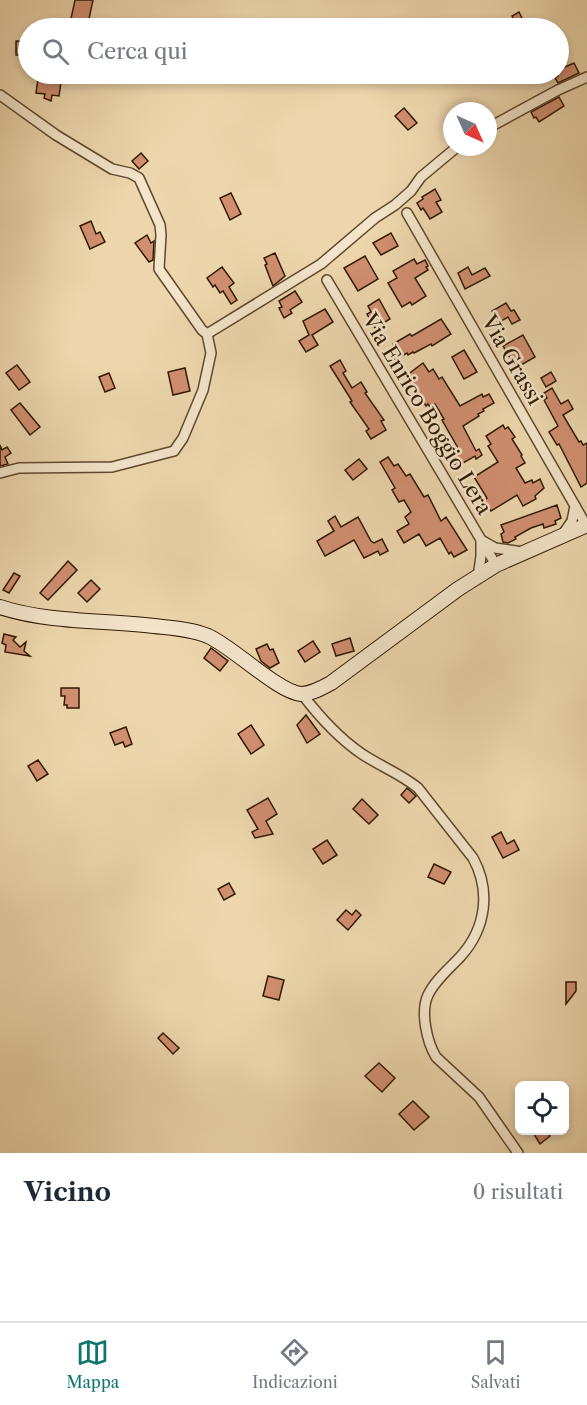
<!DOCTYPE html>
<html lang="it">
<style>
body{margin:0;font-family:"Libre Caslon Text",serif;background:#f6f6f7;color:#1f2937}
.controls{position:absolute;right:18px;bottom:18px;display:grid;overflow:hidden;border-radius:9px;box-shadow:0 3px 9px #0003}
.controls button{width:54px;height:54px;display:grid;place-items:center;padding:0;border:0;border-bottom:2px solid #e0e1e3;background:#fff;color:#1f2937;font:30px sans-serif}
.compass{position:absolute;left:443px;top:102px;width:54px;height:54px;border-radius:50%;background:#fff;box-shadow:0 3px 9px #0003;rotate:135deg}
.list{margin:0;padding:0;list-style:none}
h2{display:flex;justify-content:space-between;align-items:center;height:78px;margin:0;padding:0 24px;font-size:26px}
h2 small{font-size:20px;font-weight:400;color:#747a83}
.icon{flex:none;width:33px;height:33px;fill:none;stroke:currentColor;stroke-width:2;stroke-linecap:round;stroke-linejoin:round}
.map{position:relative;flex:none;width:587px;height:1153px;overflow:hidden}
.search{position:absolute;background:#fff;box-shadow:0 3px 9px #0003;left:18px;right:18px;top:18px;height:66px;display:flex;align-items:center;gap:15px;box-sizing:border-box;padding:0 21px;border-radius:33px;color:#747a83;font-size:22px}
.sheet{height:168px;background:#fff}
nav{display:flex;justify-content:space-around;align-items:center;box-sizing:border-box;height:84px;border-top:2px solid #e0e1e3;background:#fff;font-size:16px;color:#747a83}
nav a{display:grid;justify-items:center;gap:3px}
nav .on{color:#0f766e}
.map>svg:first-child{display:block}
</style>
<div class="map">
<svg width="587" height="1153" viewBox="0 0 587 1153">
<rect width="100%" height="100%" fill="#edd6ad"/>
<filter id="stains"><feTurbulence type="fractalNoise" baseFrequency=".00333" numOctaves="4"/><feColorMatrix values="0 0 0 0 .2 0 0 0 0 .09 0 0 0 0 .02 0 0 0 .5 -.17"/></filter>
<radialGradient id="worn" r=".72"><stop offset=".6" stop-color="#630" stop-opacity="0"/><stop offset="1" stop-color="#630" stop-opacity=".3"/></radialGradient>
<!-- building -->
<g fill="#d08f71" stroke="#301901" stroke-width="1.5">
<polygon points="75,0 93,0 87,28 69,28"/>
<polygon points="519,12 527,28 518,28 512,16"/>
<polygon points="16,41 28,42 28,55 16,55"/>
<polygon points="574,63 579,73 558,83 555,78 558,76 558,70"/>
<polygon points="38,79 61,82 59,96 52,95 51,101 44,98 45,94 36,93"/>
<polygon points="559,97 564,106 539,122 536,117 534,118 531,112"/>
<polygon points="404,108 417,123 408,130 395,116"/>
<polygon points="141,153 148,161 139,169 132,161"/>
<polygon points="435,189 441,200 436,202 442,212 430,219 423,208 421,210 417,203 423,199 422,197"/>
<polygon points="231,193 241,214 230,220 220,198"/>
<polygon points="91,221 96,234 100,232 105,242 90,249 80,226"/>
<polygon points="391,233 398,246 381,255 373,243"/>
<polygon points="147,235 151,243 154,241 153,260 149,262 135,243"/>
<polygon points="275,253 285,276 273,286 265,265 267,264 264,258"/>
<polygon points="365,256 378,279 358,291 344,268"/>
<polygon points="414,259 417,264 425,260 428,266 426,267 428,270 415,278 426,296 412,305 410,302 402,307 388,283 397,278 393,271"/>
<polygon points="222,267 234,283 229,287 237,300 231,304 223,291 220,293 215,285 213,287 207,278"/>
<polygon points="468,267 472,275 485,268 490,276 465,289 458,273"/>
<polygon points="295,291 302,302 290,310 292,313 284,318 279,308 282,307 279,301"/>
<polygon points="379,299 390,319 375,328 367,314 371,312 368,306"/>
<polygon points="506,303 511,311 514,310 520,320 512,324 508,317 498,323 492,311"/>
<polygon points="325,309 333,322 312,335 318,345 306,352 299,341 309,335 303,321"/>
<polygon points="441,319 451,334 432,346 431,344 414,353 413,352 408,355 407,353 394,360 388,350 395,346 393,344 410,334 412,336"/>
<polygon points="523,335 535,357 516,368 503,346"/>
<polygon points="464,350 477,372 464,379 452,357"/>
<polygon points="340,360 346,371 343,373 352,388 361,382 367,392 365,393 384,420 381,421 386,430 371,439 366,431 369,429 350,402 352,401 330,366"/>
<polygon points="423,363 429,372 433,369 439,379 442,377 460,406 482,394 483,397 489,394 494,403 483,409 484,411 478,414 479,416 463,426 476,451 479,449 482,455 476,459 475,456 456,467 451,456 457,453 455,450 458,448 442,420 444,419 435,404 430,407 428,404 426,406 406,376"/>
<polygon points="17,365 30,382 19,390 6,373"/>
<polygon points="185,368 190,391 173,395 168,372"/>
<polygon points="551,372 556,381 546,387 541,378"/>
<polygon points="109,373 115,388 105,392 99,377"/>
<polygon points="552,388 561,404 568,400 573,409 563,415 579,442 581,441 583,445 587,443 587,483 581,487 559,444 557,445 549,432 558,426 544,400 547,398 544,393"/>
<polygon points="20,403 40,427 30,435 11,410"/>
<polygon points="503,425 505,429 508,427 515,437 512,439 522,455 521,456 525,463 516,468 525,483 532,480 533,483 540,479 544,488 535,496 536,499 523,506 517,495 491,511 484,500 487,498 474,477 498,462 488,446 491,444 486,436"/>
<polygon points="0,445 2,450 7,447 11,453 5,457 8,464 0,466"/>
<polygon points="388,457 394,466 398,464 406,476 410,474 424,497 428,495 441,521 446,517 467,550 454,557 451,552 449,554 440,538 426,546 419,534 404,543 397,531 409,524 405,517 411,512 404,500 399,502 392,490 395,488 380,462"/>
<polygon points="359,459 367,469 353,480 345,470"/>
<polygon points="557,505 561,518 555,521 556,524 544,528 543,524 531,528 515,537 516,539 508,543 503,542 501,534 504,532 501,525"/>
<polygon points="335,516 341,527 358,517 371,541 374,543 382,539 388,551 380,555 378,551 364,558 354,540 325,556 317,541 334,531 328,521"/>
<polygon points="68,561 77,570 48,600 40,593"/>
<polygon points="14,573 20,576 9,593 3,590"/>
<polygon points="91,580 100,589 87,602 78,593"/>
<polygon points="4,634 16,637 13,640 20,647 26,642 24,651 30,656 5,652 6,645 2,643"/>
<polygon points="350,638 354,651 336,656 332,644"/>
<polygon points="313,641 320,652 305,662 298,651"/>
<polygon points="267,644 270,650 273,649 279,663 270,668 261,661 256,649"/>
<polygon points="211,648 228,661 220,671 204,658"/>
<polygon points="61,688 79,688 79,708 67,708 67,705 64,705 65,696 61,696"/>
<polygon points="306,715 320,734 307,743 297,725"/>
<polygon points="251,725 264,745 251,754 238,734"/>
<polygon points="126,727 132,744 125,747 123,742 115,745 110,733"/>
<polygon points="38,760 48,774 37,781 28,766"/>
<polygon points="407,788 416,796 409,803 401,795"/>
<polygon points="268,798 277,814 266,821 273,834 255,838 252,832 258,829 247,810"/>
<polygon points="362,799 378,815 369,824 353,809"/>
<polygon points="501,832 507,844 514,840 519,850 503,858 492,837"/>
<polygon points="327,840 337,855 323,864 313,849"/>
<polygon points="434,864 451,872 444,884 428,877"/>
<polygon points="229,883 235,894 224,900 218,889"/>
<polygon points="346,910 352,915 356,910 361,915 348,930 337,920"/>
<polygon points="268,976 284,980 279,1000 263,996"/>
<polygon points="566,982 576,982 576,991 566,1004"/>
<polygon points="163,1033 179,1048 173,1054 158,1038"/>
<polygon points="379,1063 395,1078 382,1092 365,1076"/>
<polygon points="413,1101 429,1117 414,1130 399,1114"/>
<polygon points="532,1131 546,1131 550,1136 540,1144"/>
</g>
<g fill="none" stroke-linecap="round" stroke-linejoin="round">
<defs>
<g id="street">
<polyline points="0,95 56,135 112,169 130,173 139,178 160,225 161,235 159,269 202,330 207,334 211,353 203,390 183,438 174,451 112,467 19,468 0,473"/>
<polyline points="488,128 558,90 587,77"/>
<polyline points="407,213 586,525"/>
<polyline points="327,280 496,565"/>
<polyline points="207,334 321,264 375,218 395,205 411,191 421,177 457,147"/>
<polyline points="563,534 572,521 575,506"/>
<polyline points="478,577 481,556 481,540 495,548 523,552"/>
<path d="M 302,694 C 318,715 340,739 362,754 C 380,766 401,774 418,788 L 473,858 C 491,891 486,928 461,956 C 450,968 435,980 428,995 C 420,1012 427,1042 436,1057 L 479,1097 L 518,1153"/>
</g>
<path id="secondary" d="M 0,607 C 49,623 103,620 154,626 C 172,628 191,629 208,636 C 233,647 278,692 301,694 C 311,694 322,688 331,683 L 458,589 L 496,565 L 587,525"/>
</defs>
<!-- street casing -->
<use href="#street" stroke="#5f482c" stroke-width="12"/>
<!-- secondary casing -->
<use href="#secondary" stroke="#301901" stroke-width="16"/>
<!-- street -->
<use href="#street" stroke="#f3e4ca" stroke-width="9"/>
<!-- secondary -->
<use href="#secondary" stroke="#f3e4ca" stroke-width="14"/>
</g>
<g text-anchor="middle" stroke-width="5" stroke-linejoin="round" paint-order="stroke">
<!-- street labels -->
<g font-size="21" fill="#301901" stroke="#f3e4ca">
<text transform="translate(512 360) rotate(60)" y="7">Via Grassi</text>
<text transform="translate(427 414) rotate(59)" y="7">Via Enrico Boggio Lera</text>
</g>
</g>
<rect width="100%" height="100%" filter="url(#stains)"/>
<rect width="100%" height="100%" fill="url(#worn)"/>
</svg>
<div class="controls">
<button><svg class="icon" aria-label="locate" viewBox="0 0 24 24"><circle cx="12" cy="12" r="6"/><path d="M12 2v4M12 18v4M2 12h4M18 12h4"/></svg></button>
</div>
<svg class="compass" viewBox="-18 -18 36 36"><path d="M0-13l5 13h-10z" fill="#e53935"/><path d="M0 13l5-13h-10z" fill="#747a83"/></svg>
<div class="search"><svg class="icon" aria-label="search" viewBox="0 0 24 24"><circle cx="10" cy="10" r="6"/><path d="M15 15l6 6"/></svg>Cerca qui</div>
</div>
<section class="sheet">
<h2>Vicino<small>0 risultati</small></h2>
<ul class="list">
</ul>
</section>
<nav>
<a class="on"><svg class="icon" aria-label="map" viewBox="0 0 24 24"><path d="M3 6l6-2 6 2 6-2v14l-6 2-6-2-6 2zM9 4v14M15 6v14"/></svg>Mappa</a>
<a><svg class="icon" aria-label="directions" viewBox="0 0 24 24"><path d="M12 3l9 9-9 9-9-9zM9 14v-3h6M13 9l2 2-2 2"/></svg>Indicazioni</a>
<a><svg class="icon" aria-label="saved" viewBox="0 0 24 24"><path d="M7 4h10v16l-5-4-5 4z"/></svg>Salvati</a>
</nav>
